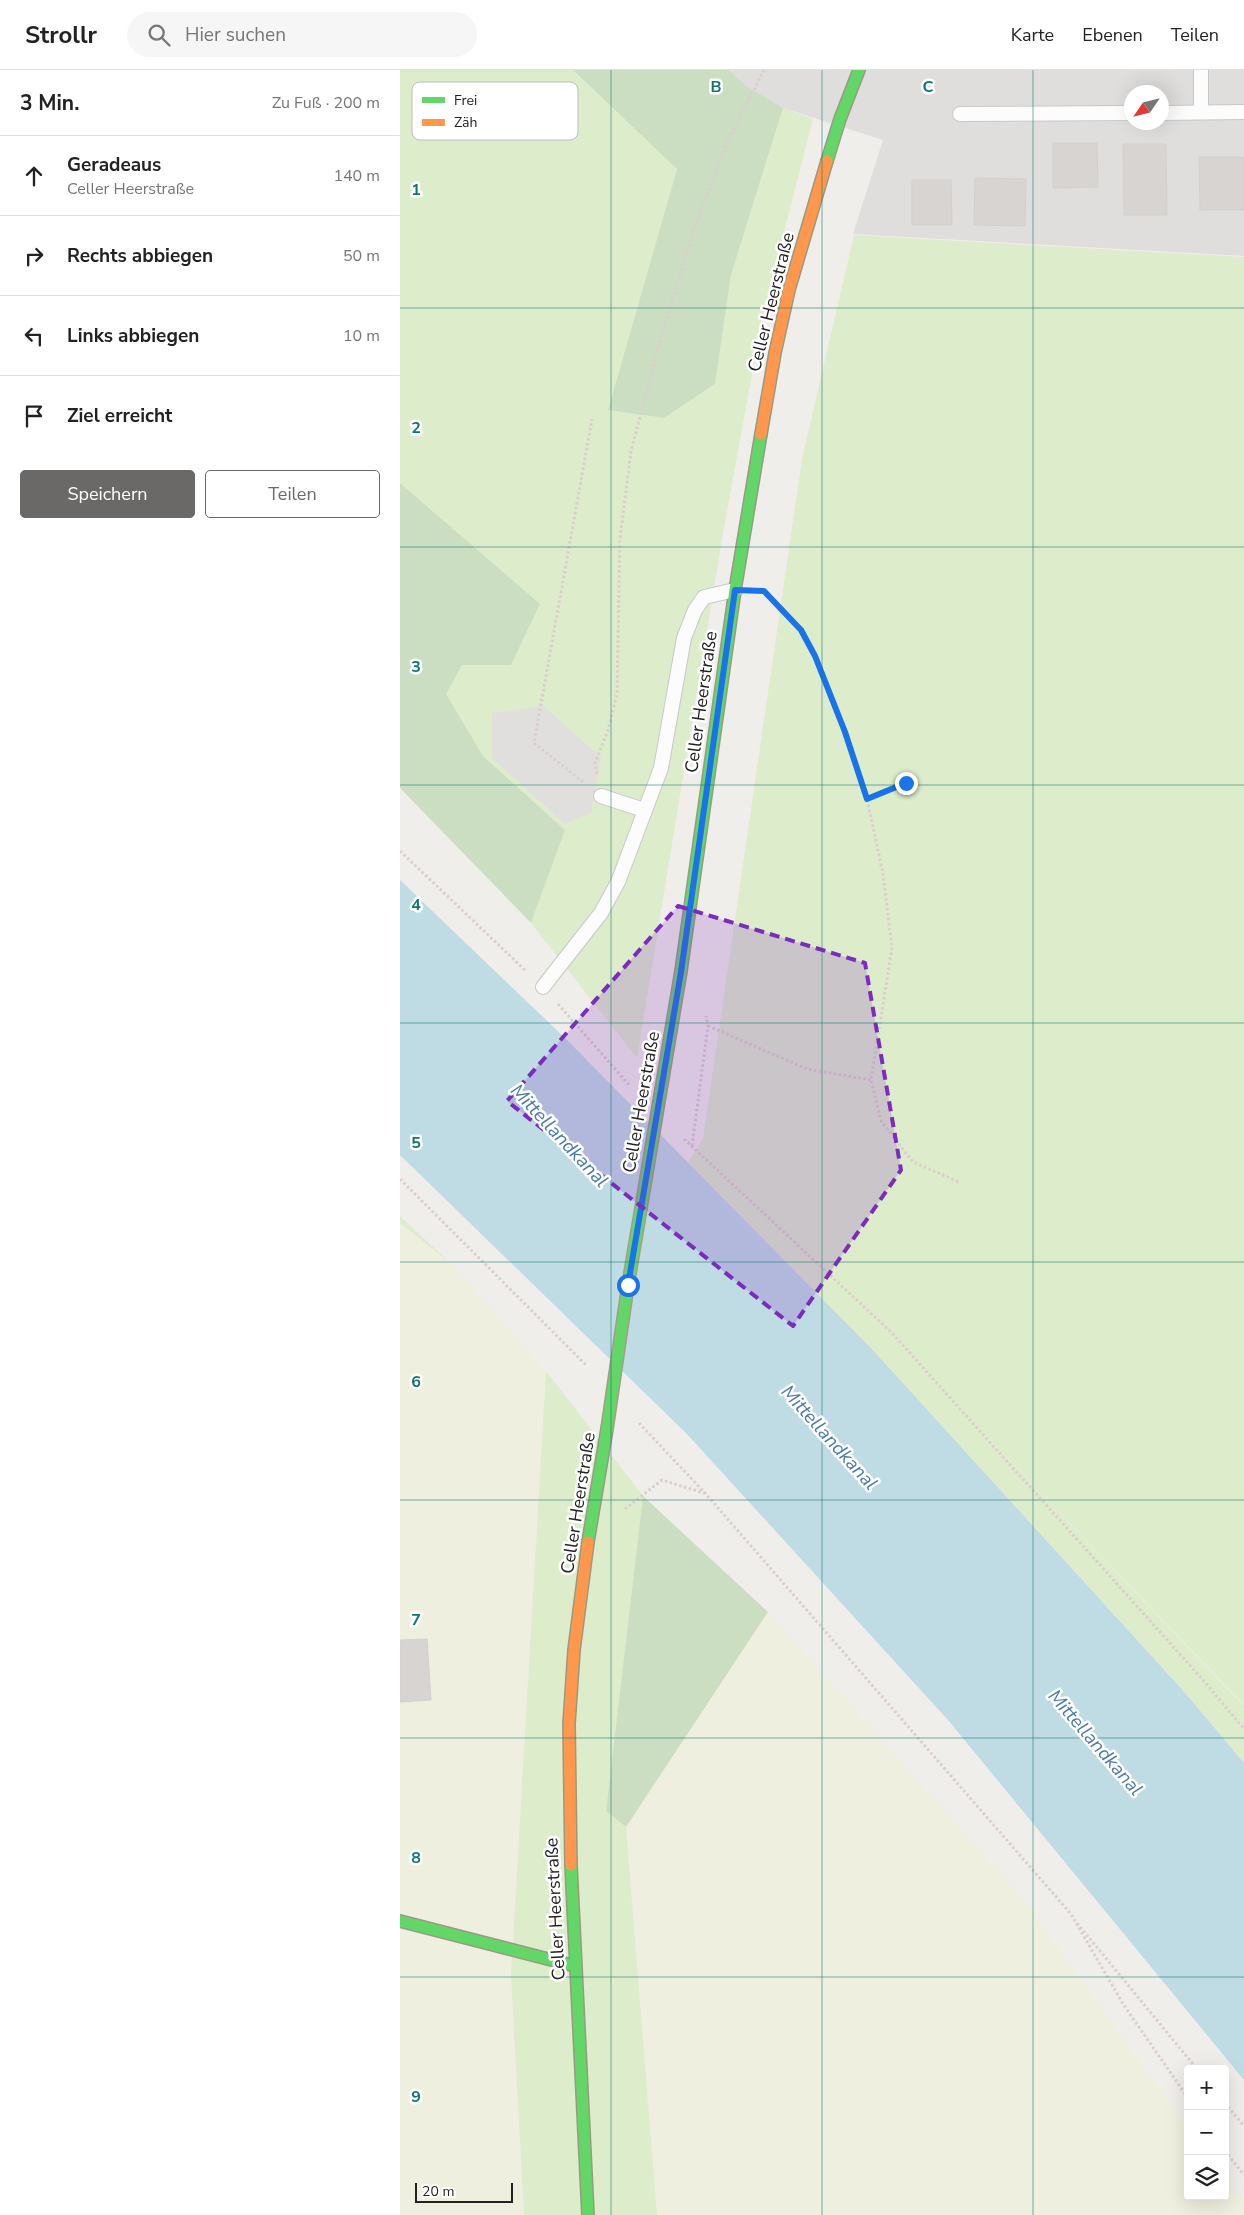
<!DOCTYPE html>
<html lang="de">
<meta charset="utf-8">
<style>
body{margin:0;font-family:"Nunito Sans",sans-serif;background:#f6f6f6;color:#222}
.controls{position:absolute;right:15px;bottom:15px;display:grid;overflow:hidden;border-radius:5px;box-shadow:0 5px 20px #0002}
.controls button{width:45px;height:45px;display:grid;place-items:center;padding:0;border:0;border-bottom:1px solid #e0e0e0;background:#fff;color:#222;font:25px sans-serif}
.compass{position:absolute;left:724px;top:15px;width:45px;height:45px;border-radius:50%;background:#fff;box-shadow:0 5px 20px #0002;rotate:235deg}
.scale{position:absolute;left:15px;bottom:12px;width:98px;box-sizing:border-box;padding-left:5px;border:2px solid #222;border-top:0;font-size:14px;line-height:18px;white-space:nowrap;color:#222;-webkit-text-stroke:4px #fff;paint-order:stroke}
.stop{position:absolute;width:15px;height:15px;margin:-11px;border:4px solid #1a73e8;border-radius:50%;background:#fff}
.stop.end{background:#1a73e8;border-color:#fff;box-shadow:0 1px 5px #0008}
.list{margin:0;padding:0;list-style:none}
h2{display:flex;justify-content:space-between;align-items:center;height:65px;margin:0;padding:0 20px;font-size:21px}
h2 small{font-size:16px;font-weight:400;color:#767676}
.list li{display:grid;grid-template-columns:32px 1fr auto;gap:15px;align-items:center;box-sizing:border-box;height:80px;padding:0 20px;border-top:1px solid #e0e0e0}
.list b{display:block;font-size:19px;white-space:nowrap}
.list p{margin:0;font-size:16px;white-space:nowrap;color:#767676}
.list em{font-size:16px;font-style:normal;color:#767676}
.actions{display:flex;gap:10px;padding:15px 20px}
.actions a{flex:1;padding:11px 0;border:1px solid #6a6968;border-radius:5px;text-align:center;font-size:18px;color:#6a6968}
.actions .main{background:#6a6968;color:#fff}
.icon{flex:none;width:28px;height:28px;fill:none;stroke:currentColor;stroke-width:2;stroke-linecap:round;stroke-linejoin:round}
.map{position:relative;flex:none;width:844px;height:2145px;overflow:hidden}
header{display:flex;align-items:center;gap:30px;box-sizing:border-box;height:70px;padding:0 25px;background:#fff;border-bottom:1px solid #e0e0e0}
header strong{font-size:24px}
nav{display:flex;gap:28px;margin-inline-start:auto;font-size:18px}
.search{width:350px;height:45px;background:#f6f6f6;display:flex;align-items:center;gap:12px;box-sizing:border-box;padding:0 18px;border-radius:28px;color:#767676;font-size:19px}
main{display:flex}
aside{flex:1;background:#fff}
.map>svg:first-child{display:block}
</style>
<header>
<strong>Strollr</strong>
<div class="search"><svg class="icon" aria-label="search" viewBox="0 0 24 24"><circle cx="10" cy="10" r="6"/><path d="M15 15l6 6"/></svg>Hier suchen</div>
<nav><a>Karte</a><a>Ebenen</a><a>Teilen</a></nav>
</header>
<main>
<aside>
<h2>3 Min.<small>Zu Fuß · 200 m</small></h2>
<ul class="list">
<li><svg class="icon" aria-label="ahead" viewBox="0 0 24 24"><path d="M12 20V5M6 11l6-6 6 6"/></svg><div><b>Geradeaus</b><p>Celler Heerstraße</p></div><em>140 m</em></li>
<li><svg class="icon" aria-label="right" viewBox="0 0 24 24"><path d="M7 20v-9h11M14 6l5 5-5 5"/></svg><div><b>Rechts abbiegen</b></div><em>50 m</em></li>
<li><svg class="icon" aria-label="left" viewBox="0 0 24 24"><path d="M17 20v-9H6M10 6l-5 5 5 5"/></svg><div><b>Links abbiegen</b></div><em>10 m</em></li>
<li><svg class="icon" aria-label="arrive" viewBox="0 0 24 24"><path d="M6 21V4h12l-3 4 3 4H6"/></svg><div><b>Ziel erreicht</b></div></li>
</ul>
<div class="actions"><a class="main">Speichern</a><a>Teilen</a></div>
</aside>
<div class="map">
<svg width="844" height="2145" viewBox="0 0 844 2145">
<rect width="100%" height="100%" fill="#f0eeeb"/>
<!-- residential -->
<path fill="#dfdedc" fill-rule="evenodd" d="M 329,0 L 844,0 L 844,186 L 453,164 L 483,70 L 383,38 L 345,15 ZM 732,22 L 762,22 L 762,52 L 732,52 Z"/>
<!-- farmland -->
<g fill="#efefdf">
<polygon points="0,1153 49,1192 146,1301 111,1905 124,2145 0,2145"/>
<polygon points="368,1542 627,1834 788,2058 788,2126 825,2126 825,2107 844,2131 844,2145 257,2145 226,1757"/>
</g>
<!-- grass -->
<g fill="#ddeccb">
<polygon points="0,0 173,0 277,99 208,340 264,348 315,314 331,205 383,38 413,49 363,244 322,469 237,988 131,853 165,760 83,686 45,624 61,595 111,595 140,534 0,413"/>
<polygon points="454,165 844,187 844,1635 494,1270 844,1636 844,1693 787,1625 471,1278 288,1092 303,1069 402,389"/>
<polygon points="0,1146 49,1192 0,1153"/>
<polygon points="146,1301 243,1426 206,1741 226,1757 257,2145 124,2145 111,1905"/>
</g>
<!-- forest -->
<g fill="#cbdec1">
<polygon points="173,0 329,0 345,15 383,38 331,205 315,314 264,348 208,340 277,99"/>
<polygon points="0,413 140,534 111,595 62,595 46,624 83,686 165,760 131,853 0,718"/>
<polygon points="243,1426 368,1542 226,1757 206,1741"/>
</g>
<!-- parking -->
<polygon fill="#e0dfde" points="143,636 201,687 191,743 165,754 92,688 92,643"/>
<!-- water -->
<polygon fill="#bfdbe3" points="0,810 167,970 471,1278 787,1625 844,1693 844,2010 548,1650 287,1364 0,1085"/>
<!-- building -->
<g fill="#d7d4d2" stroke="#d3d0cc">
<polygon points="653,73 697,73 698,117 653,118"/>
<polygon points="723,74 766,74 767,145 724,145"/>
<polygon points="799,87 844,87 844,140 800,140"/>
<polygon points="575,108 626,109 625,156 574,155"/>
<polygon points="512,110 551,110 552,155 512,155"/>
<polygon points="27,1569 31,1630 0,1632 0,1570"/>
</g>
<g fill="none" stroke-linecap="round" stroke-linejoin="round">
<defs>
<g id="lane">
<polyline points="801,0 801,42"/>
<polyline points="762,43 844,42"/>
<polyline points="560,44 732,43"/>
<polyline points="201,726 244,740"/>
<polyline points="143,917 201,843 218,812 261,698 284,568 295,540 304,527 335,520"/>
</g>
<g id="fast">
<polyline points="427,91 440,49 459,0"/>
<polyline points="281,901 335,520 361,364"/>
<polyline points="188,1472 207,1359"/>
<polyline points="171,1795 188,2145"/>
<polyline points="0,1851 175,1896"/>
</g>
<g id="slow">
<polyline points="361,364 375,283 389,220 427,91"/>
<polyline points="171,1795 169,1654 174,1580 188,1472"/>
</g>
</defs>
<!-- lane casing -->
<use href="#lane" stroke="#c9c8c7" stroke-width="16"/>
<!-- fast casing -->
<use href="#fast" stroke="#999a82" stroke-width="14"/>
<!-- slow casing -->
<use href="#slow" stroke="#999a82" stroke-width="14"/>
<!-- path -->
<g stroke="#dccecd" stroke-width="3" stroke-dasharray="2.5 2.5" stroke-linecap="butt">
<polyline points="365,522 401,560 415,586 445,662 467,729 483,804 492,878 471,1010 481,1051 513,1092 559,1112"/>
<polyline points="197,704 195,693 208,660 217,624 220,469 231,381 261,267 295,156 328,71 364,0"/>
<polyline points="183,712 134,673 192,349"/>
<polyline points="467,729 506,713"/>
<polyline points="0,781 126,901"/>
<polyline points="158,934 230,1016"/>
<polyline points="308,956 407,999 471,1010"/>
<polyline points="284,1069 491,1262 804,1611 844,1659"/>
<polyline points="292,1076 308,956 306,946"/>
<polyline points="0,1109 186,1295"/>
<polyline points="239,1353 305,1423 671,1844 723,1934 788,2028"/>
<polyline points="225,1439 262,1410 304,1423"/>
<polyline points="677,1853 797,1999"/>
<polyline points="825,2033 844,2056"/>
<polyline points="825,2081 844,2105"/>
</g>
<!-- lane -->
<use href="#lane" stroke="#fdfcfc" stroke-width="14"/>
<!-- fast -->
<use href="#fast" stroke="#63d668" stroke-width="11"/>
<!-- slow -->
<use href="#slow" stroke="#ff974d" stroke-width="11"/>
<defs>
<polyline id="fast-bridge" points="207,1359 228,1215 281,901"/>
</defs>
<!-- fast-bridge casing -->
<use href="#fast-bridge" stroke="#a79c86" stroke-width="14" stroke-linecap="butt"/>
<!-- fast-bridge -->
<use href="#fast-bridge" stroke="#63d668" stroke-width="11"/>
</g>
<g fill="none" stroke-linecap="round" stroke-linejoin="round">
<!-- route -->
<polyline stroke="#1a73e8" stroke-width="6" points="228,1215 281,902 335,520 364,521 401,560 415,586 445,662 467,729 506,713"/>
</g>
<!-- marked area -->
<path fill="#7b2cbf" fill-opacity="0.2" stroke="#7b2cbf" stroke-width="4" stroke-dasharray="10 6" stroke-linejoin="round" d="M 278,836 L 465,893 L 501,1100 L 393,1256 L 107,1031 Z"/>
<!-- grid -->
<path fill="none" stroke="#0f766e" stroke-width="1" stroke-opacity="0.55" d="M 211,0 L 211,2145M 422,0 L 422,2145M 633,0 L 633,2145M 0,238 L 844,238M 0,477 L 844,477M 0,715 L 844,715M 0,953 L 844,953M 0,1192 L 844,1192M 0,1430 L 844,1430M 0,1668 L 844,1668M 0,1907 L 844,1907"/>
<g text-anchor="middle" stroke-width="5" stroke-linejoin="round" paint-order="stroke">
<!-- street labels -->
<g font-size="18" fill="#222" stroke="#fff">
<text transform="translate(371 232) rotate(-76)" y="6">Celler Heerstraße</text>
<text transform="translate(301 632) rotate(-82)" y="6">Celler Heerstraße</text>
<text transform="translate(241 1032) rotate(-80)" y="6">Celler Heerstraße</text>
<text transform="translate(178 1433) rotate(-81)" y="6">Celler Heerstraße</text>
<text transform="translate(155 1839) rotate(-93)" y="6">Celler Heerstraße</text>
</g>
<!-- water labels -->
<g font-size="19" font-style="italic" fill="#4a7aab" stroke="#fff">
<text transform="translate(160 1065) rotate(47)" y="7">Mittellandkanal</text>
<text transform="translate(430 1367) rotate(48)" y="7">Mittellandkanal</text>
<text transform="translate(696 1672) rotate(49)" y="7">Mittellandkanal</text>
</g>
</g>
<!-- legend -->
<rect x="12" y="12" width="166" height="58" rx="8" fill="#fff" stroke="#bdbdbd" stroke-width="1"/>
<rect x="22" y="27" width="23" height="6" fill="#63d668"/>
<rect x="22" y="49" width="23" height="7" fill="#ff974d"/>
<g font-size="14" fill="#222">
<text x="54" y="35">Frei</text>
<text x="54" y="57">Zäh</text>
</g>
<g font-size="16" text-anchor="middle" font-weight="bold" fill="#0f766e" stroke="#fff" stroke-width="5" stroke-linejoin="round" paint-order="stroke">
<text x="316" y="22">B</text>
<text x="528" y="22">C</text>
<text x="16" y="125">1</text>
<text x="16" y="363">2</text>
<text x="16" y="602">3</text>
<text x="16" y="840">4</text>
<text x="16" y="1078">5</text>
<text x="16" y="1317">6</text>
<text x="16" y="1555">7</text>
<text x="16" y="1793">8</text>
<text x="16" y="2032">9</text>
</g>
</svg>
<div class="controls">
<button>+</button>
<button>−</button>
<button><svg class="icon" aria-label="layers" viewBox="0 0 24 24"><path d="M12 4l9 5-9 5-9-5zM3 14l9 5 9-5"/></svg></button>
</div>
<svg class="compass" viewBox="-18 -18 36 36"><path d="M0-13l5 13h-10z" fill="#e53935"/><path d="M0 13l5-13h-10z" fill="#767676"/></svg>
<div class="scale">20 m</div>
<div class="stop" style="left:228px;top:1215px"></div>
<div class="stop end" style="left:506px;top:713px"></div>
</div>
</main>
